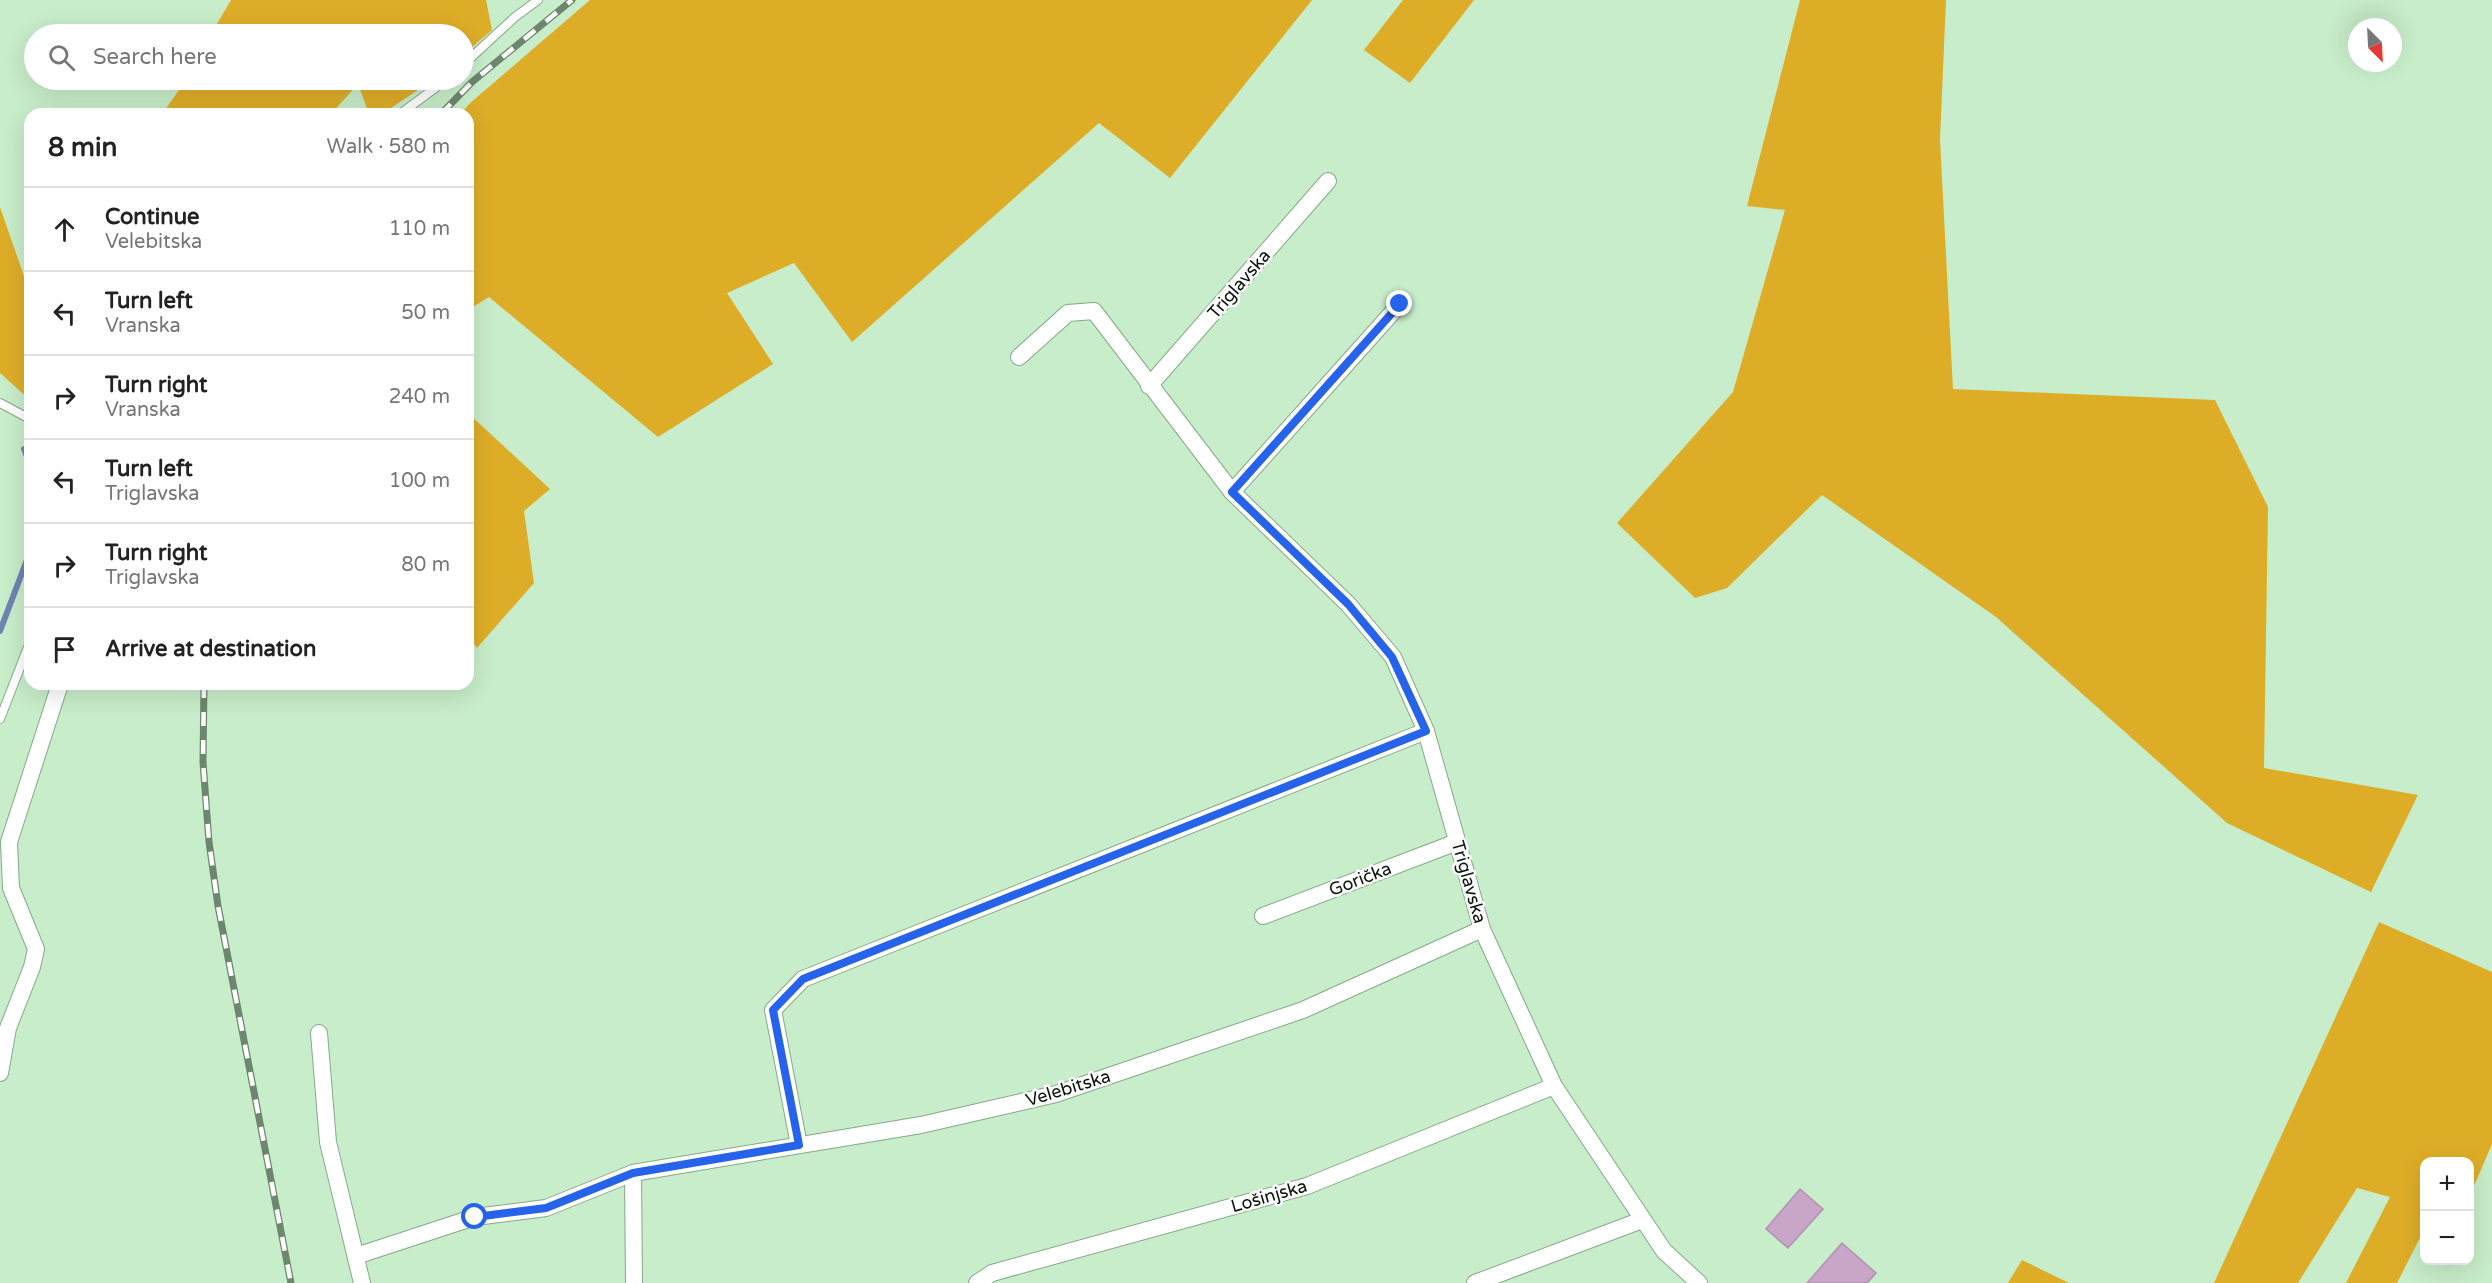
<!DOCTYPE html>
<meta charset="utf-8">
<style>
body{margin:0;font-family:"Varela Round",sans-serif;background:#f6f6f6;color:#222}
.controls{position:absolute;right:18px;bottom:18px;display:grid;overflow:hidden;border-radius:12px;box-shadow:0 6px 24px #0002}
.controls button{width:54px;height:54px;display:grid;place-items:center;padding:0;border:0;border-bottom:2px solid #e0e0e0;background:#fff;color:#222;font:30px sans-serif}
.compass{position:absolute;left:2348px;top:18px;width:54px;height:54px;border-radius:50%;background:#fff;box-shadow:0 6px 24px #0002;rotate:156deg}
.stop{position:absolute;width:18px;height:18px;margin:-14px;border:4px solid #2563eb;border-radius:50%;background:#fff}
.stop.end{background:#2563eb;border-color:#fff;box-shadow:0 2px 6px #0008}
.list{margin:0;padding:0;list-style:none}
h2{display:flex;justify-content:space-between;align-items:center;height:78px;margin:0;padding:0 24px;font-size:26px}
h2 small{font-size:20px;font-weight:400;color:#767676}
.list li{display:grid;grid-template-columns:39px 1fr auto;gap:18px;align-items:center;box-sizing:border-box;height:84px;padding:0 24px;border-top:2px solid #e0e0e0}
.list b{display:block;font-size:22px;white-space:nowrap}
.list p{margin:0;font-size:20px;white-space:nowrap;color:#767676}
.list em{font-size:20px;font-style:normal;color:#767676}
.icon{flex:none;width:33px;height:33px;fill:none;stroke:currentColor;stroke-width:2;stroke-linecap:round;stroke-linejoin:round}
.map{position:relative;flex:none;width:2492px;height:1283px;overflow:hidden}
.search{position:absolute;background:#fff;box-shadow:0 6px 24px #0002;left:24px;top:24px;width:450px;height:66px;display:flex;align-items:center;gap:15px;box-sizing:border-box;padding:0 21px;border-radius:33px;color:#767676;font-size:22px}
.panel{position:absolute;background:#fff;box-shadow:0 6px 24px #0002;left:24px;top:108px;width:450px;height:582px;border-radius:18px}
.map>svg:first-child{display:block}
</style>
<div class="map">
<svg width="2492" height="1283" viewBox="0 0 2492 1283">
<rect width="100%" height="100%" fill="#c8edca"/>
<!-- green -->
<g fill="#dead28">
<polygon points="231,0 486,0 492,30 464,54 464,34 211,34"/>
<polygon points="590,0 1312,0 1170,178 1099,123 852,342 794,263 727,293 773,364 658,437 489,297 468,310 468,114 461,114 469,104"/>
<polygon points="1403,0 1474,0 1410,83 1364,50"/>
<polygon points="1800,0 1946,0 1940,140 1953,389 2215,400 2268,507 2264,768 2418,795 2371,892 2227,823 1996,617 1822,495 1727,588 1695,598 1617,523 1733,392 1785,210 1747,206"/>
<polygon points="186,80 433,80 382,114 369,114 358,84 331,114 162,114"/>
<polygon points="0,207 27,285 30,283 30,400 0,373"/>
<polygon points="468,413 550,489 524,511 534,583 477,648 468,636"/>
<polygon points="2379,922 2492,972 2492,1144 2474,1186 2470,1187 2470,1162 2424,1162 2424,1230 2397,1283 2346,1283 2390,1197 2357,1188 2298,1283 2214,1283"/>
<polygon points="2022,1260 2069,1283 2008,1283"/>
</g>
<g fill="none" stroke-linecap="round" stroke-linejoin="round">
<!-- stream -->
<g stroke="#6e85b0" stroke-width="6">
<polyline points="24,449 30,464"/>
<polyline points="0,631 30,552"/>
</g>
</g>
<!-- building -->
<g fill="#c9a6c8" stroke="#b290b1" stroke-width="1.5">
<polygon points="1800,1189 1823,1209 1788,1248 1766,1229"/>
<polygon points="1842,1243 1876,1273 1867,1283 1807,1283"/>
</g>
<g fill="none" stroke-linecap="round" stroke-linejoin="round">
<defs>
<g id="lane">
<polyline points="464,64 515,17 538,0"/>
<polyline points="400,114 446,80"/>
<polyline points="0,403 30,419"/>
<polyline points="0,719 30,642"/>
</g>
<g id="street">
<polyline points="1019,357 1068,313 1094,311 1232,492 1348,604 1393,657 1426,731 1482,929 1554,1086 1664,1251 1699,1283"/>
<polyline points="1149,386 1328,181"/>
<polyline points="1232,492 1400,304"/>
<polyline points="1263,916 1457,842"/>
<polyline points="319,1033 328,1142 362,1283"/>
<polyline points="0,1073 8,1028 32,967 36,949 11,888 9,842 60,684"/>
<polyline points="799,1145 773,1010 803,979 1426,731"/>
<polyline points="356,1256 475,1217 546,1208 633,1173"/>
<polyline points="634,1283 633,1173 921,1125 1056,1094 1303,1010 1482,929"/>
<polyline points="977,1283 992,1273 1307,1186 1554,1086"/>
<polyline points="1475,1283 1642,1220"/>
</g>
</defs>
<!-- lane casing -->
<use href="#lane" stroke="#85a987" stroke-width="10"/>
<!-- street casing -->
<use href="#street" stroke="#85a987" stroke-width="18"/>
<!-- lane -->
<use href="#lane" stroke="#fff" stroke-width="8"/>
<!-- street -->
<use href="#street" stroke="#fff" stroke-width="16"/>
<defs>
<g id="rail">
<polyline points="441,114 472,82 572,0"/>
<polyline points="204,684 203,762 209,842 218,906 291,1283"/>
</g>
</defs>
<!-- rail casing -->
<use href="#rail" stroke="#6d866e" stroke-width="7"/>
<!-- rail -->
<use href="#rail" stroke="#fff" stroke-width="4.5" stroke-dasharray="14" stroke-linecap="butt"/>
</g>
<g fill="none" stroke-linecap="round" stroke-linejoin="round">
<!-- route -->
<polyline stroke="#2563eb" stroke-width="8" points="475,1217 546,1208 633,1173 799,1145 773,1010 803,979 1426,731 1392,657 1348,604 1232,492 1400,304"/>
</g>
<g text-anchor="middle" stroke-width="5" stroke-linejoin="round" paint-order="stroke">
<!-- street labels -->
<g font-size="18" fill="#081509" stroke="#fff">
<text transform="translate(1239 284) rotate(-49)" y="6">Triglavska</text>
<text transform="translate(1360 879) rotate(-21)" y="6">Gorička</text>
<text transform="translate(1469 882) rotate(74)" y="6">Triglavska</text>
<text transform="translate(1068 1088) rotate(-17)" y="6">Velebitska</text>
<text transform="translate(1269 1196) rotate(-16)" y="6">Lošinjska</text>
</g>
</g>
</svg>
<div class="controls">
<button>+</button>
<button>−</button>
</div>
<svg class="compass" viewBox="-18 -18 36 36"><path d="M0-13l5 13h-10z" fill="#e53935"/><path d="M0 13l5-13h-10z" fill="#767676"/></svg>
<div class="stop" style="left:475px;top:1217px"></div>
<div class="stop end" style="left:1400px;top:304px"></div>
<div class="search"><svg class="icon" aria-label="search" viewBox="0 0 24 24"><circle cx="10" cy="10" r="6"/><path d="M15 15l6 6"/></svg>Search here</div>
<section class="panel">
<h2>8 min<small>Walk · 580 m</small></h2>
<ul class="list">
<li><svg class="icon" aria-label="ahead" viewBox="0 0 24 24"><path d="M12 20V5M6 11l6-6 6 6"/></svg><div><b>Continue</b><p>Velebitska</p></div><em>110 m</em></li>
<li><svg class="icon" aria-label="left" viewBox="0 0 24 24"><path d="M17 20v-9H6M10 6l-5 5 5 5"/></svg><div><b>Turn left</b><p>Vranska</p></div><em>50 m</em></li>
<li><svg class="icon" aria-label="right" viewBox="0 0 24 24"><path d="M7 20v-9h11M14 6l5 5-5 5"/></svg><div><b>Turn right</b><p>Vranska</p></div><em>240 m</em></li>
<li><svg class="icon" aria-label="left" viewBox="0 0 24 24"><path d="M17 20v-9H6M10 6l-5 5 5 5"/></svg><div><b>Turn left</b><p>Triglavska</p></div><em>100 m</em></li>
<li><svg class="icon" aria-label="right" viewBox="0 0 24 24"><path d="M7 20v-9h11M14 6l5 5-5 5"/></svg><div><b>Turn right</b><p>Triglavska</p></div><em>80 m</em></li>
<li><svg class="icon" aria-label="arrive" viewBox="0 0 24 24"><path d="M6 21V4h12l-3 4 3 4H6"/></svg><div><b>Arrive at destination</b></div></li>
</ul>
</section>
</div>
